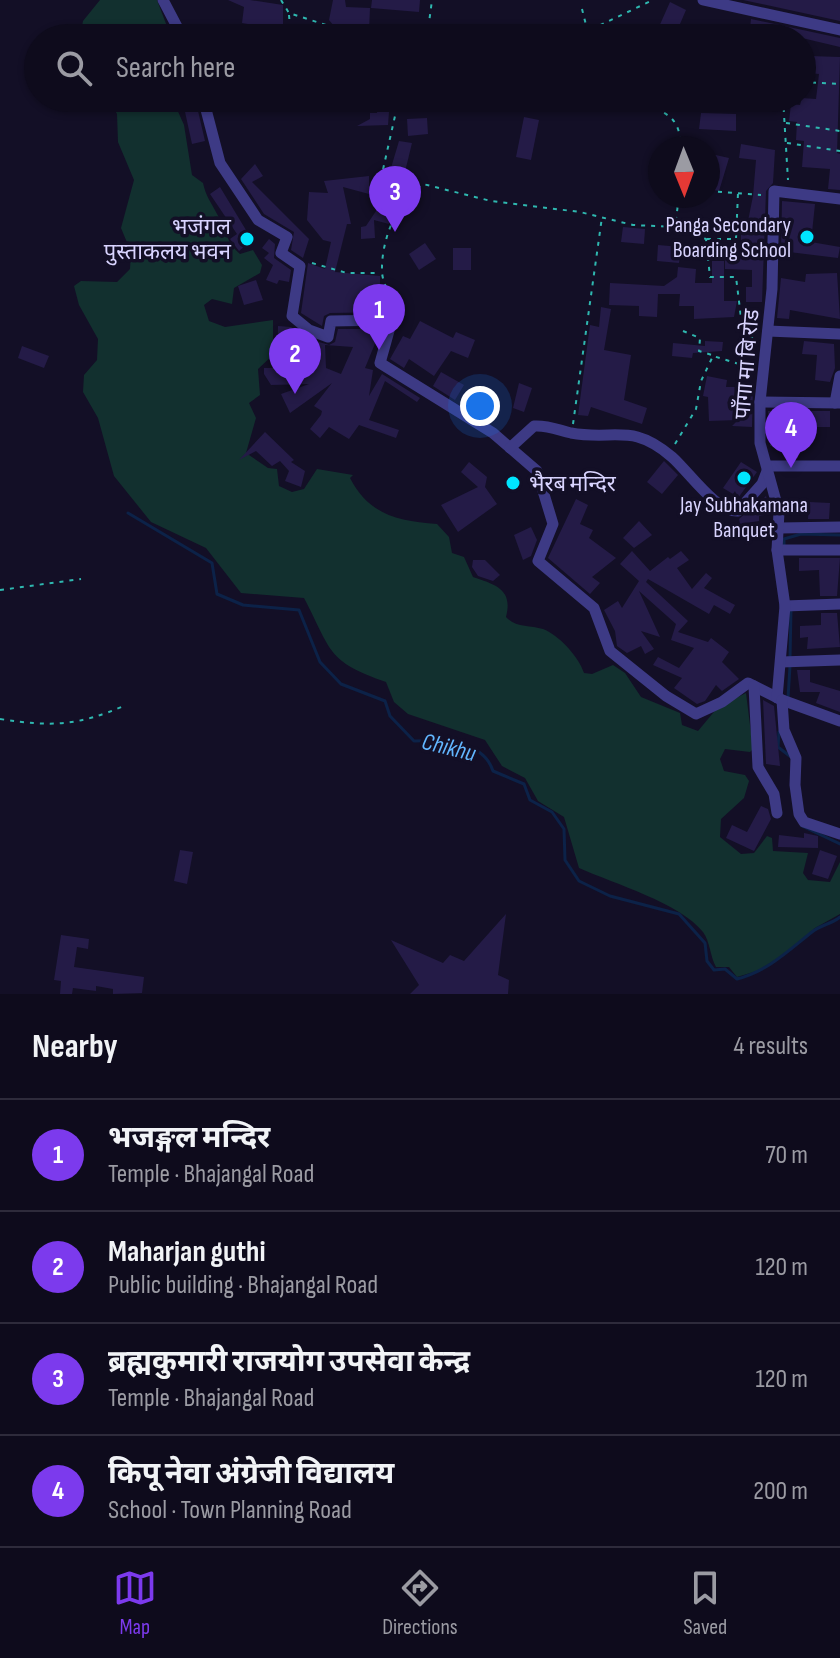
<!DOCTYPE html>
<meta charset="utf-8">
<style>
body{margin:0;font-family:"Sofia Sans Condensed","Noto Sans Devanagari",sans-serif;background:#171425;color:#f1f3f6}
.compass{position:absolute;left:648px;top:136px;width:72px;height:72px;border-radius:50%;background:#0e0b1c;box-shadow:0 2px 6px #0004;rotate:179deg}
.you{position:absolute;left:480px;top:406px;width:28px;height:28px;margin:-20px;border:6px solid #fff;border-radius:50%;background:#1a73e8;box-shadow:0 0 0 12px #1a73e833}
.badge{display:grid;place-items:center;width:52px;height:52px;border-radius:50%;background:#7c3aed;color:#fff;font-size:26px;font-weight:700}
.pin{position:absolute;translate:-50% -66px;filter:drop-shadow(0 2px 4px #0008)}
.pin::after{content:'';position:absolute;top:42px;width:28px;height:24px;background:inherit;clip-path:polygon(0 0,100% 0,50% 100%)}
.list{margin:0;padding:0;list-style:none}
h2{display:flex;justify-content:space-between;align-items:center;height:104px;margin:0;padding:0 32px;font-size:34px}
h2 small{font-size:26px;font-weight:400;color:#9b9ba3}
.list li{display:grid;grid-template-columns:52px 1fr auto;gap:24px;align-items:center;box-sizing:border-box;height:112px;padding:0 32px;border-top:2px solid #2e2b3b}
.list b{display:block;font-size:30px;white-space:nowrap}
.list p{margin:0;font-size:26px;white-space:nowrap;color:#9b9ba3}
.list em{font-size:26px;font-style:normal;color:#9b9ba3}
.icon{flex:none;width:44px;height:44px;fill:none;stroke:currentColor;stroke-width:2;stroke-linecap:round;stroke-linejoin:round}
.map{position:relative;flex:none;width:840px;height:994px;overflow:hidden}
.search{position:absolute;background:#0e0b1c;box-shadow:0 2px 6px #0004;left:24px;right:24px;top:24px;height:88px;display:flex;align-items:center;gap:20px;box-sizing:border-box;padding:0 28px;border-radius:44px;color:#9b9ba3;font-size:30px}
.sheet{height:552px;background:#0e0b1c}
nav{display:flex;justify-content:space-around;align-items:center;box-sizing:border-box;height:112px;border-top:2px solid #2e2b3b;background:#0e0b1c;font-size:22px;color:#9b9ba3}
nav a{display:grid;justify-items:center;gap:4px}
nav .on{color:#7c3aed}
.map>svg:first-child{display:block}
</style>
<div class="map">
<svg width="840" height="994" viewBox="0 0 840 994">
<rect width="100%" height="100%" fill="#130f26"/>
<!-- green -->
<g fill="#12302f">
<polygon points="100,0 157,0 168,29 190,34 192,38 80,38 83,21"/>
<path d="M 108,98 L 172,98 L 184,125 L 192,175 L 203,183 C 206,197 211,202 217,214 C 227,230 225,241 240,254 L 253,250 L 262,265 L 260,273 L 234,288 L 232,304 L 212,299 L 204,305 L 209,321 L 225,327 L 273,320 L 273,355 L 258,369 L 260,395 L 249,403 L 256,418 L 246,453 L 268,468 L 277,469 L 279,486 L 292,492 L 304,489 L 317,469 L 353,475 L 350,478 C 369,515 398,521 437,524 L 449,537 L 452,553 L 464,557 L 473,577 C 497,585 513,590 506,617 C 516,628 530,625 543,629 C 559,635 579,657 584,673 L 592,674 L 613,665 L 625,673 L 641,697 L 680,713 L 682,725 L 698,731 L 718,707 L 746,693 L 753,749 L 750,752 L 725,749 L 720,759 L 724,771 L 745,775 L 749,781 L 744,798 L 721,819 L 720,837 L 741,854 L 754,853 L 767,836 L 772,838 L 773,851 L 808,853 L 803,873 L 808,880 L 830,882 L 840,862 L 840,914 L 815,928 L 788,952 L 757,971 L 737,977 L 729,967 L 716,967 C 710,956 710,941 703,932 C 680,903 615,884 579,868 L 564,817 L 538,801 L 525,778 L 502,766 L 485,740 L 408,714 L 394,702 L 386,682 C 326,661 332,651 304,598 L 241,593 L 206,548 L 151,522 L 114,476 L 98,418 L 83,392 L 84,375 L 97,360 L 98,339 L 79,305 L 74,286 L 81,281 L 117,282 L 130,269 L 131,252 L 121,228 L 134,180 L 118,142 L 117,114 Z"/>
</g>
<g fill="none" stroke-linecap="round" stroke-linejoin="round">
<!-- stream -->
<g stroke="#0c2248" stroke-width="3">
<path d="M 128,513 L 212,563 L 217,594 L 243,605 L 299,610 L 320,662 L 341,684 L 385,701 L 390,716 L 414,741 C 442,740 483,740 493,771 L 524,784 L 530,800 L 552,812 L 564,829 L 565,860 L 579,881 L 610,896 L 679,914 L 705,943 L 707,961 L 714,970 L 725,969 L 737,979 C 768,971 788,951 812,932 C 820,925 832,924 840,917"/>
<polyline points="784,547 784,539 801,534 840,535"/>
<polyline points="790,658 791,610"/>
<polyline points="788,698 790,666"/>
<polyline points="779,732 778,747 791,757"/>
<polyline points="802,826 840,844"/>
</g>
</g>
<!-- building -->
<g fill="#241b47" fill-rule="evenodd">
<polygon points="250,0 283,5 283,30 242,23 244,7 228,0"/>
<polygon points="333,0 345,0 346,7 370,8 369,31 433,31 433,38 344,38 329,20"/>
<polygon points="372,0 420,0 419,12 371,8"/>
<polygon points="743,0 840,0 840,21"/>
<polygon points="670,2 686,10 677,31 689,38 654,38"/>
<polygon points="751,19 840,38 840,47 802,38 769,35 749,38"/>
<polygon points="809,56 840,57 837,153 840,154 840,190 828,189 830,169 802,167 804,141 796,140 797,122 789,121 791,104 800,105 802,98 816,99 819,74 808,73"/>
<polygon points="182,98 195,98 205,141 192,144"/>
<polygon points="379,98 390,98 388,125 357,126 370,119 370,113 377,113"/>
<polygon points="701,113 736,114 736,131 699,129"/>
<polygon points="524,117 539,120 531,160 516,157"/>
<polygon points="427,118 428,134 408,136 407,119"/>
<polygon points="399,141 412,143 403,180 388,178"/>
<polygon points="741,144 775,150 773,183 766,191 762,302 746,302 746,287 752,287 752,270 725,269 725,260 730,261 730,246 741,246 741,221 748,221 753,196 756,160 739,158"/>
<polygon points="711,154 729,158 719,191 708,189"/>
<polygon points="255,164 263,176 252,182 309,239 303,258 291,250 294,232 264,214 241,179"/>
<polygon points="369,176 369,194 343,187 351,224 347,224 335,272 380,276 380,289 384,289 388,312 330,313 324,316 322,326 301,313 308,263 325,269 331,242 323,240 307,220 309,192 328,193 324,181"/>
<polygon points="220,187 252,240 239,251 230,239 237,234 210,194"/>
<polygon points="782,201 815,204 811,242 840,247 838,258 781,251"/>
<polygon points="380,205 393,211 389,224 374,220 375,238 361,239 361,227 366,226"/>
<polygon points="623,227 645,229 644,244 621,242"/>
<polygon points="269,239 275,244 274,258 291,270 289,282 279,280 277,284 266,280 273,265 264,258 269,253 262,248"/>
<polygon points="425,243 436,259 419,270 409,254"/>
<polygon points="658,245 681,247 679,263 657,261"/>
<rect x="453" y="248" width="18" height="22"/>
<polygon points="712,261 724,261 724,301 737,301 734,317 694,319 694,306 679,306 680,294 658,294 657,317 639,316 639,306 609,305 610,283 664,286 677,277 678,267 696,269 695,283 712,283"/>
<polygon points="837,273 840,319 790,310 789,319 777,318 781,278 805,282 806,274"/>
<polygon points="256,280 263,300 244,305 238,286"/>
<polygon points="601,307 611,309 604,350 631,355 624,400 647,408 642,424 591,407 588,416 578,415 590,325 599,327"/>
<polygon points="420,321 453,338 456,332 475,340 468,358 451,351 434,376 409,359 404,368 390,359 403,336 410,339"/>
<path d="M 278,326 L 291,327 L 306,338 L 329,345 L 335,342 L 338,329 L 381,329 L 365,368 L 373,370 L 369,396 L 382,374 L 420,398 L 417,402 L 385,381 L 369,420 L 399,430 L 396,438 L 359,425 L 349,439 L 329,427 L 320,438 L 310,429 L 321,415 L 322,411 L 314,406 L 332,383 L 290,413 L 281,394 L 309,384 L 271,385 L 264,374 L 264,368 L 277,368 ZM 325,345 L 353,347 L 341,374 L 326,368 Z"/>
<polygon points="705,341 723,342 722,351 693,353 692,358 672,356 673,343 705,346"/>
<polygon points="804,341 834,344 835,368 830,382 815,380 817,355 802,354"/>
<polygon points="22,346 49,356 44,368 18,358"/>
<polygon points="441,372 464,385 455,400 433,386"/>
<polygon points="707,376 727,380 726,387 753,387 752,427 732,426 738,420 709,421 708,397 703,396"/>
<polygon points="519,383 532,388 524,412 513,408"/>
<polygon points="768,411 830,411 830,427 793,427 792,446 798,446 798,458 787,458 788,447 770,446"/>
<polygon points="265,432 294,460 291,462 305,471 301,487 285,481 289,471 280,461 272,466 256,451 239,460"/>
<polygon points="664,461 678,475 662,494 647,482"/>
<polygon points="469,462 487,477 485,487 497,504 458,532 441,505 478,487 461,472"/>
<polygon points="741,462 757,472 738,498 735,491 733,494 723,488"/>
<polygon points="766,496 770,514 759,516 759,521 740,524 739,519"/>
<polygon points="576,499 588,505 580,524 593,530 589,538 616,558 592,577 600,583 590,594 548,558"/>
<polygon points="809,502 830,503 829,519 808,519"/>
<polygon points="639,521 652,535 634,548 623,538"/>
<polygon points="531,527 537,540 531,556 523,560 514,535"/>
<polygon points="632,551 650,571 668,557 670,559 681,551 689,560 677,568 692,589 706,573 712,578 704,588 735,605 730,614 714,605 709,614 648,579 646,582 688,621 678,632 708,642 711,638 729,652 722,662 739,679 722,691 716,685 705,701 697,704 674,688 682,678 653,665 658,657 679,668 694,648 671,640 676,624 639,591 660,637 641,631 654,649 645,654 641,646 627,653 617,646 615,631 604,610 618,601 622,608 639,581 620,564"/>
<polygon points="799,558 840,558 837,596 820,596 819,570 799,571"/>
<polygon points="473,560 485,560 500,575 493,581 478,576 472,567"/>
<polygon points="821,613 837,613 840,647 807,649 808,637 800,638 800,626 821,625"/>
<polygon points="797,670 810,670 810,682 840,691 840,712 816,703 820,692 800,692"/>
<polygon points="763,700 774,706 780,766 766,764"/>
<polygon points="761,806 768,809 771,819 754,851 726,838 732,825 747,832"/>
<polygon points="804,833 818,836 818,848 778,847 779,835 804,838"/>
<polygon points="180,850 193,852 187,884 174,881"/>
<polygon points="820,850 837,856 828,879 812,874"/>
<polygon points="506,914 498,975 509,980 508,994 410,994 419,985 391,940 443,963 450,955 464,961"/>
<polygon points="61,935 89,939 88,949 77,947 74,967 144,977 142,993 113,994 113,989 96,986 96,991 73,988 72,994 60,994 61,981 54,980"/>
</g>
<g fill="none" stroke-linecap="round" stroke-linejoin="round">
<!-- path -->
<g stroke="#2fb8b0" stroke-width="2" stroke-dasharray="4 6" stroke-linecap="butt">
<polyline points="281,0 289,13 329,26 336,38"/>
<polyline points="582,9 587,29"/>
<polyline points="289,15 291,38"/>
<polyline points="779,27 779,38"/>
<polyline points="427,38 432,0"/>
<polyline points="573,38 653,0"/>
<polyline points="744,38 747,21"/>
<polyline points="802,82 840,84"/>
<polyline points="299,98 301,110 343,98"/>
<polyline points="367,98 369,111 421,98"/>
<polyline points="402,98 397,107 382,174 386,180 407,192"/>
<path d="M 627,98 C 658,113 680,108 681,148"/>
<polyline points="783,98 788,180"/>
<polyline points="786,123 840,131"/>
<polyline points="787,143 840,151"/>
<polyline points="708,191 761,195"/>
<polyline points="676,228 706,239 710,277 736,277 742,326 748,338 754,338"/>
<polyline points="707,239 736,239 738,193"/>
<polyline points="312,263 347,273 380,273"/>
<path d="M 392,307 C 391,294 382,283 382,271 C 381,241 397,199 423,184 L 491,201 L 580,212 L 633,225 L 675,227 L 679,196"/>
<polyline points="683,331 700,338 699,351 712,355"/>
<polyline points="573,424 602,217"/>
<polyline points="675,444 696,409 701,381 713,356 752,368"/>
<polyline points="0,590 81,579"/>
<path d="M 0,719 C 52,727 78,726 126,705"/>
</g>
<!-- minor -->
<g stroke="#3d3a85" stroke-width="11">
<polyline points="163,0 183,38"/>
<polyline points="703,0 840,30"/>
<polyline points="203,98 220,163 258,220 287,237 281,253 300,266 292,316 309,330 328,337 331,321 392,320 380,363 493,433 537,471 553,524 538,561 594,608 610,651 666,696 696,714 722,702 748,683 782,700 840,721"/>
<polyline points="768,331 840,334"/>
<polyline points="760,402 840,403"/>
<polyline points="835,403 840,376"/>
<path d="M 510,448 L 534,426 C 548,425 558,430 571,433 C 615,441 631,422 672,457 C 689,472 717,513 738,511 L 762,484 L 769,466 L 840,466"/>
<polyline points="780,528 840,527"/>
<polyline points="777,550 840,550"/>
<polyline points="785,606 840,604"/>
<polyline points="781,662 840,660"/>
<polyline points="754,686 758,767 774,794 777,813"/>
<polyline points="777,698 785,606 777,550 779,512 760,443 760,402 772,289 774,191 840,199"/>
<polyline points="782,700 784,730 796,758 795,785 799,814 804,822 840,834"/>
</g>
</g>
<!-- markers -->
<g fill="#00e5ff" stroke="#130f26" stroke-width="3">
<circle cx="807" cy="237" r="8"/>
<circle cx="247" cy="239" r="8"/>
<circle cx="744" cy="478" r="8"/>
<circle cx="513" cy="483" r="8"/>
</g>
<g text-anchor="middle" stroke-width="7" stroke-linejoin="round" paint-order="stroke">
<!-- poi labels -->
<g font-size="22" fill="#d9d4ff" stroke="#130f26" text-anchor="end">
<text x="791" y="232">Panga Secondary<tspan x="791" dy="25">Boarding School</tspan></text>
<text x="231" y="234">भजंगल<tspan x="231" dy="25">पुस्ताकलय भवन</tspan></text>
<text x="529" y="491" text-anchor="start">भैरब मन्दिर</text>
<text x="744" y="512" text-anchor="middle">Jay Subhakamana<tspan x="744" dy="25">Banquet</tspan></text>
</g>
<!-- street labels -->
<g font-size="22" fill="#d9d4ff" stroke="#130f26">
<text transform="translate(746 364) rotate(-85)" y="8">पाँगा मा बि रोड</text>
</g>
<!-- water labels -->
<g font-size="24" font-style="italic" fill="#62b6ff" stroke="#130f26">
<text transform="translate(449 747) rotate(14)" y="8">Chikhu</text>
</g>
</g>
</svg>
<svg class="compass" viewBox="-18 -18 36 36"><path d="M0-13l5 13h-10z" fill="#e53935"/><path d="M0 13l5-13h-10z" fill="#9b9ba3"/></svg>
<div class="you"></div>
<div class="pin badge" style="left:379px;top:350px">1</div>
<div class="pin badge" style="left:295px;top:394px">2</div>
<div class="pin badge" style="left:395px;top:232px">3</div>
<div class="pin badge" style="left:791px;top:468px">4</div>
<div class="search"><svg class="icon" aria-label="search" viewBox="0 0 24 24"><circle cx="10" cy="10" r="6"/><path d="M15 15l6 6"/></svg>Search here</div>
</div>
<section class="sheet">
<h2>Nearby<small>4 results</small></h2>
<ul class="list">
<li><span class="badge">1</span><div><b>भजङ्गल मन्दिर</b><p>Temple · Bhajangal Road</p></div><em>70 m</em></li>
<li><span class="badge">2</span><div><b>Maharjan guthi</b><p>Public building · Bhajangal Road</p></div><em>120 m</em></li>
<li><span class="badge">3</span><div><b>ब्रह्मकुमारी राजयोग उपसेवा केन्द्र</b><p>Temple · Bhajangal Road</p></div><em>120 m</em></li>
<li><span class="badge">4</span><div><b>किपू नेवा अंग्रेजी विद्यालय</b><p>School · Town Planning Road</p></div><em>200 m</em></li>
</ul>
</section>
<nav>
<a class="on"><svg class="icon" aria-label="map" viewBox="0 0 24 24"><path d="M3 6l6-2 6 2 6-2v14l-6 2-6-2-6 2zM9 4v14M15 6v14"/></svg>Map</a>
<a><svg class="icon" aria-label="directions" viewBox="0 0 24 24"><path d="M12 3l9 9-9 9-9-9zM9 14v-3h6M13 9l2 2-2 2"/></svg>Directions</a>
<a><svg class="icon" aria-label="saved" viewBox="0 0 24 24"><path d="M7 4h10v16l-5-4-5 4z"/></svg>Saved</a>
</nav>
